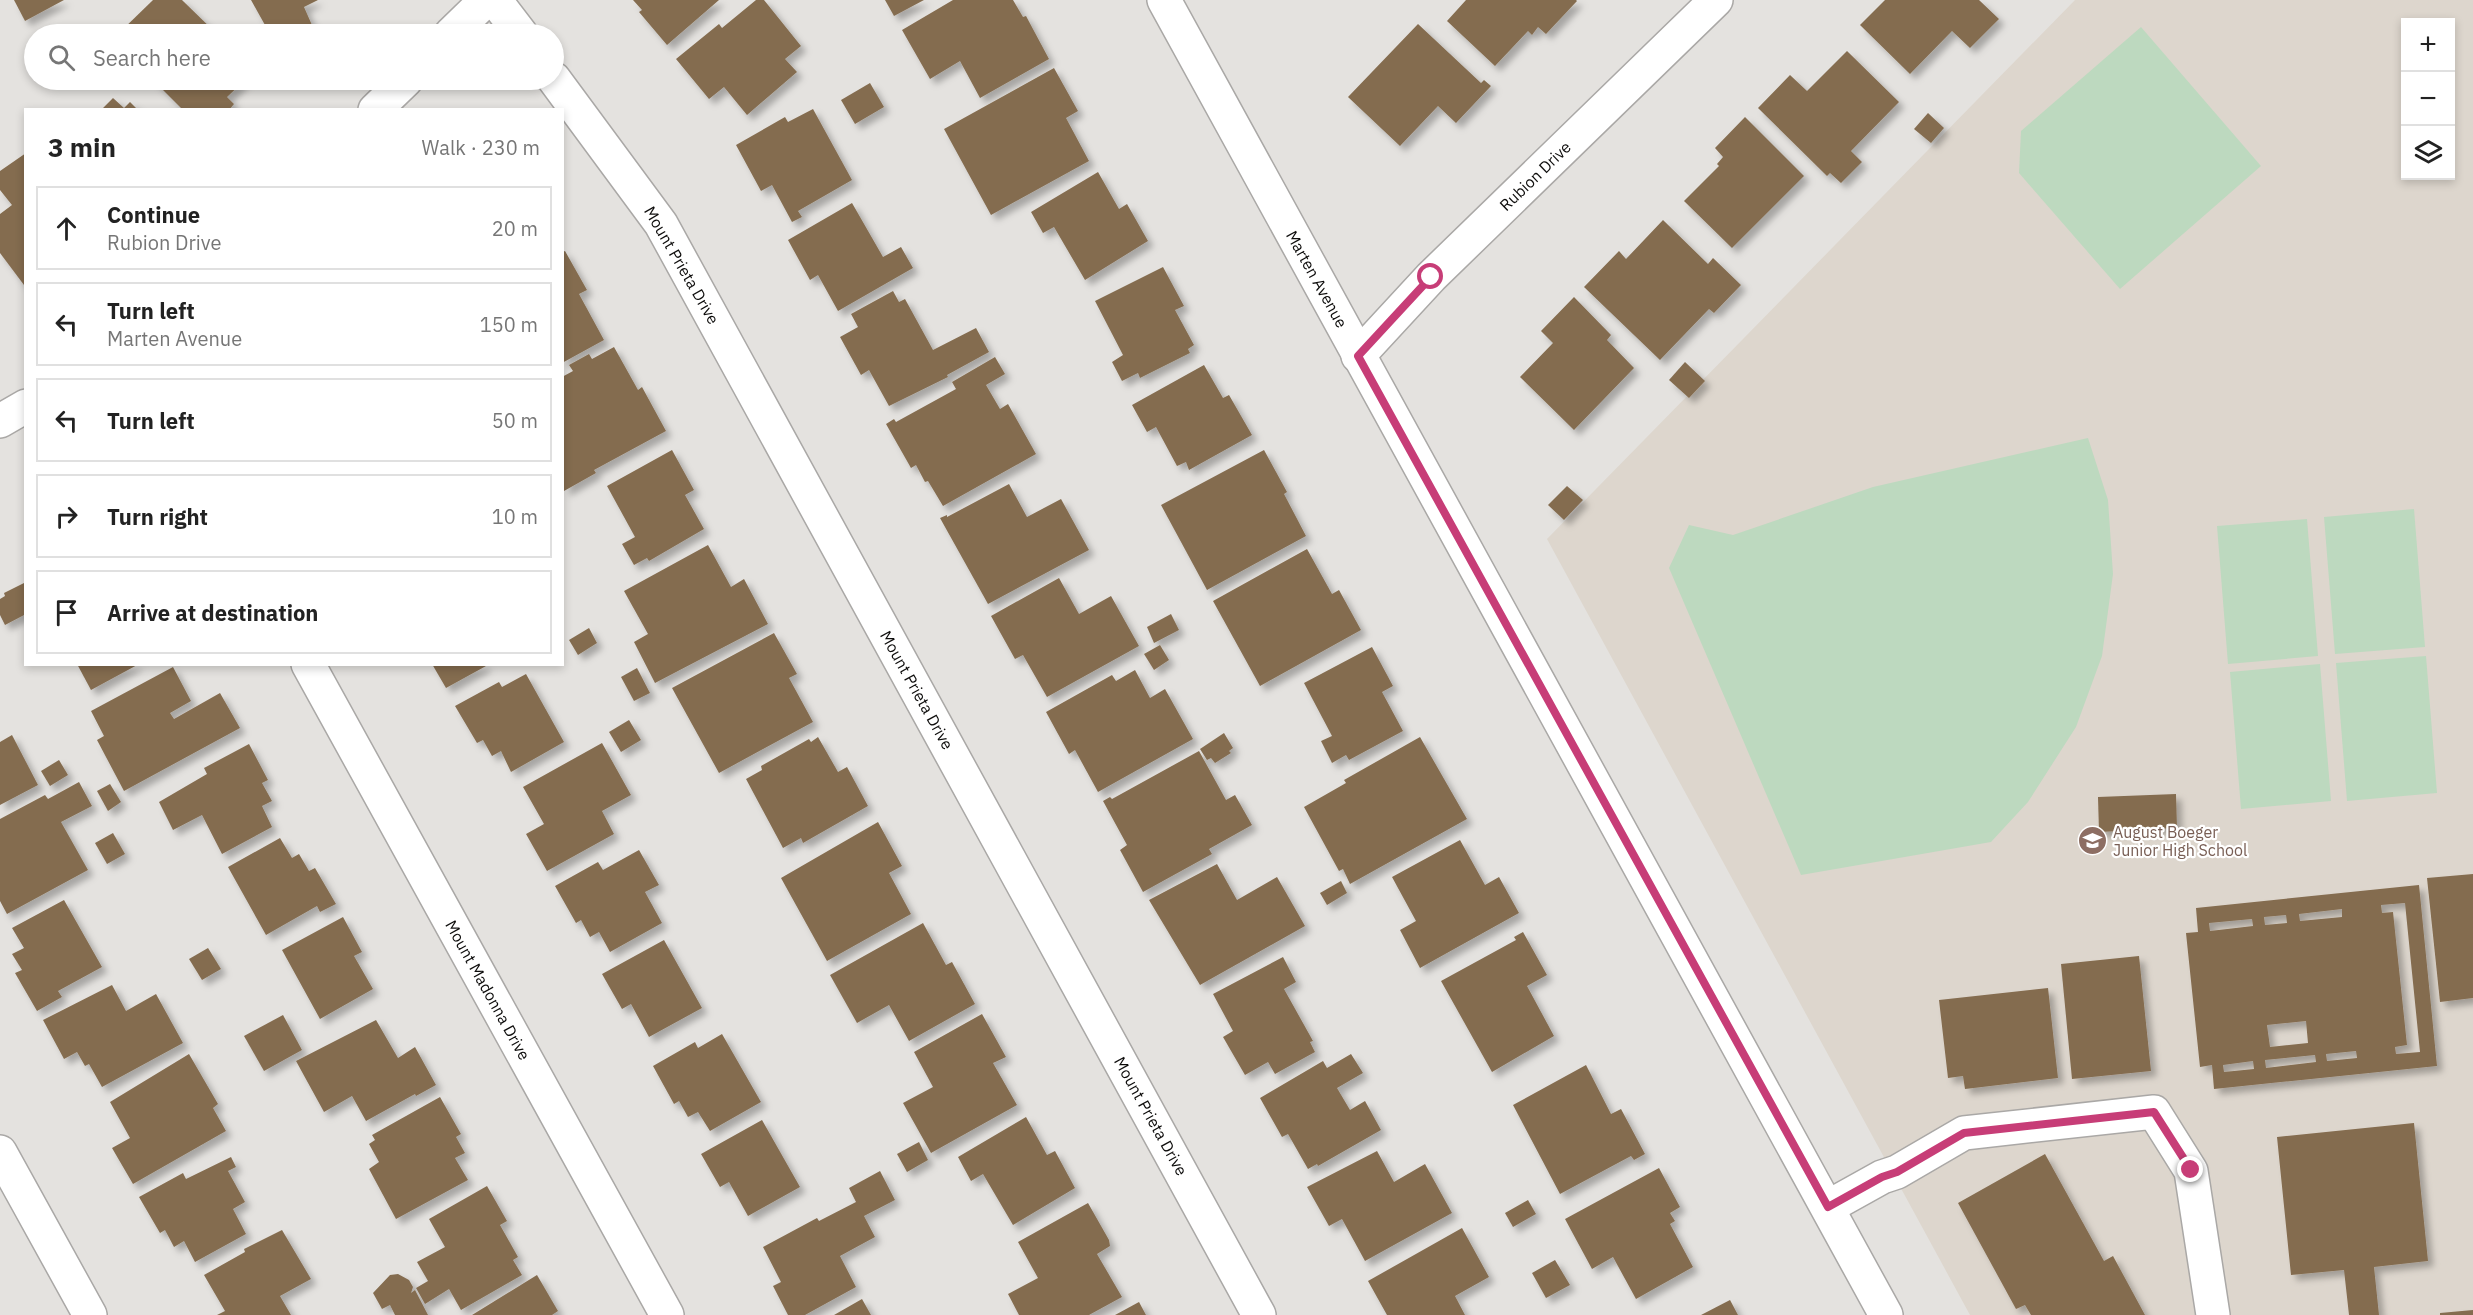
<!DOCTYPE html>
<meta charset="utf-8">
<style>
:root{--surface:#fff;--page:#f6f6f6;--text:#222;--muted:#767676;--line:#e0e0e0}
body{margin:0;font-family:"IBM Plex Sans",sans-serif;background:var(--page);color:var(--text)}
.controls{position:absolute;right:18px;top:18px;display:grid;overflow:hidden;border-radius:0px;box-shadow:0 3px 9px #0003}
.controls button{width:54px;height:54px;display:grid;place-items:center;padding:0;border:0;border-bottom:2px solid var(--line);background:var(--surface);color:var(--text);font:30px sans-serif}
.stop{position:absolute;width:18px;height:18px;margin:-14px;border:4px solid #c73d77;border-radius:50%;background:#fff}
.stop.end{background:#c73d77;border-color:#fff;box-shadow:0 2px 6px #0008}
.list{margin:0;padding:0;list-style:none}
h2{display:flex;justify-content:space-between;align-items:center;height:78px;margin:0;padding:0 24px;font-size:26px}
h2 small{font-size:20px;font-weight:400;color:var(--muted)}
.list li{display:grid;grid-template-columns:39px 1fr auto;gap:18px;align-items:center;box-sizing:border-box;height:84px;margin:0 12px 12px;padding:0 12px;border:2px solid var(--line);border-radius:0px}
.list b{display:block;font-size:22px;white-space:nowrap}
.list p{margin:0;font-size:20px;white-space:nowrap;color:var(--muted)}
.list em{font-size:20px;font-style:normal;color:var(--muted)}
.icon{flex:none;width:33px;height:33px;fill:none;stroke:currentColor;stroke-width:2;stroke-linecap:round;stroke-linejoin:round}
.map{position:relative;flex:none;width:2473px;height:1315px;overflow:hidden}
.search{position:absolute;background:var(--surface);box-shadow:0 3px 9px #0003;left:24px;top:24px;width:540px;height:66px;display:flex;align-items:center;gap:15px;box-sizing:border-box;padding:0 21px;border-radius:33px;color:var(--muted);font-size:22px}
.panel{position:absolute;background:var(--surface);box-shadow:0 3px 9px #0003;left:24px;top:108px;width:540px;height:558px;border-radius:0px}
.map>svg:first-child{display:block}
.built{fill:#ddd6cd;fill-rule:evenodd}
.green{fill:#bdd9bf}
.building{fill:#846c4f;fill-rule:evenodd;filter:url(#shadow)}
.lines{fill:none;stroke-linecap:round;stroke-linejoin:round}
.minor-casing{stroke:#aaa8a6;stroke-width:36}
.minor{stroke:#fff;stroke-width:33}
.route{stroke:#c73d77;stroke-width:8}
.labels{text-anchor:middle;stroke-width:4.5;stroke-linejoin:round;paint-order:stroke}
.street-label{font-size:16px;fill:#0d0c0b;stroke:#fff}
.education-label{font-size:16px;fill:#785e54;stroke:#fff;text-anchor:start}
</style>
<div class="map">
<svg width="2473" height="1315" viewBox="0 0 2473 1315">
<defs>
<filter id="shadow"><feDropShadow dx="5.5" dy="5.5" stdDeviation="3" flood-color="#0004"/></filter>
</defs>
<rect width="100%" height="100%" fill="#e4e2df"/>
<!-- built -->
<path class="built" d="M2075,0H2473V1315H1970L1547,539ZM2406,22H2450V176H2406Z"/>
<!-- green -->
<g class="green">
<polygon points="2141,27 2261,166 2120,289 2019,173 2021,131"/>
<polygon points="2088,438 2108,500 2113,574 2102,656 2076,727 2028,802 1991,842 1801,875 1669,568 1689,525 1733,535 1873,487"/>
<polygon points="2414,509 2425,647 2335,654 2324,517"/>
<polygon points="2307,519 2318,656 2228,664 2217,526"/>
<polygon points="2426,656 2437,793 2347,801 2336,663"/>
<polygon points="2320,664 2331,801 2241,809 2230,672"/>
</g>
<!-- building -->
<g class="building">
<polygon points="14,0 64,0 25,21"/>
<polygon points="153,0 182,0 217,34 118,34"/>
<polygon points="251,0 318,0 304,7 315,32 310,34 270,34"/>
<polygon points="633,0 719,0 667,45 639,12 642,10"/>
<polygon points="756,0 764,0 801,46 785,59 797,72 747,115 724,87 709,99 676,59 719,24 722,28"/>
<polygon points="885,0 924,0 894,16"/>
<polygon points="953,0 1013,0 1023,17 1026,16 1049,59 980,98 960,61 930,79 902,30"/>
<polygon points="1466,0 1576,0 1577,1 1546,34 1538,27 1532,35 1528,31 1495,66 1447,21"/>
<polygon points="1885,0 1979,0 1999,19 1970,48 1952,31 1910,74 1860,25"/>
<polygon points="1418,24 1481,83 1484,80 1491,86 1456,123 1438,106 1400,146 1348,97"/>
<polygon points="1847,51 1899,102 1851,151 1862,162 1841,183 1830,173 1827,176 1758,108 1790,75 1807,91"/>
<polygon points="1054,68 1078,111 1066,118 1089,161 991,215 944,129"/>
<polygon points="153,80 245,80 227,97 234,104 229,110 183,110"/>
<polygon points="870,83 884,107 855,124 841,100"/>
<polygon points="113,98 124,108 130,102 138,110 101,110"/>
<polygon points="813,109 852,180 798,211 802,217 792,222 772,185 761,191 736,145 785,117 788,122"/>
<polygon points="1928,113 1944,128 1931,143 1914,129"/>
<polygon points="1745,117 1804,176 1732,248 1684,201 1719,166 1717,164 1723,157 1715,148"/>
<polygon points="26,153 26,284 24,285 0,253 0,214 12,205 0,190 0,171"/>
<polygon points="1098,172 1119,209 1127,204 1148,241 1085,280 1054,227 1043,233 1031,212"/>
<polygon points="852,203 883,257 901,247 913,268 838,311 818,275 810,280 788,240"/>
<polygon points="1663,220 1708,264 1713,258 1741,285 1714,313 1709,309 1660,360 1584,287 1619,251 1626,259"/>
<polygon points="565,251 587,290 579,294 604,340 562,363 562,252"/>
<polygon points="1163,267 1184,306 1175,310 1194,345 1188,349 1190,353 1140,378 1138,373 1122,381 1112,362 1123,355 1095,301"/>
<polygon points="893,291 899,302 905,299 933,350 976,328 989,352 947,375 948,377 889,406 869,370 861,375 840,337 858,327 851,314"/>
<polygon points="1574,297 1611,335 1607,340 1634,368 1574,430 1520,377 1553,343 1541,331"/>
<polygon points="614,347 638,390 642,387 666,431 594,470 596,473 564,491 562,377 573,371 569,365 589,354 592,359"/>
<polygon points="995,357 1005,374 986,385 1000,409 1008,404 1036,454 943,506 928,481 925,482 916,465 911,468 886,424 894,419 896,422 956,389 952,382"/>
<polygon points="1685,362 1705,381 1689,398 1669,380"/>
<polygon points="1204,365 1223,398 1229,395 1252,435 1189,470 1186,462 1177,466 1156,427 1147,432 1132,405"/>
<polygon points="672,450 694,490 685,495 704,529 649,561 647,558 634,565 622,544 635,537 607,486"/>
<polygon points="1264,450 1287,492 1284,494 1306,536 1207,590 1161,505"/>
<polygon points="1009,484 1027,517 1061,499 1089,550 988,604 940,518 947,515 947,517"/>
<polygon points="1567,486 1583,500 1564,520 1548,505"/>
<polygon points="708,545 731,587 744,579 768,624 655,683 634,642 648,634 624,591"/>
<polygon points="1307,549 1332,594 1339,590 1361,630 1260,686 1213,601"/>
<polygon points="1059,578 1079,614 1111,596 1139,646 1047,697 1023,655 1015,659 991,616"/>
<polygon points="26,582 26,614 5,625 0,615 0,599 5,596 4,593"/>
<polygon points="1171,614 1179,630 1154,643 1147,627"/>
<polygon points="589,628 597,643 578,655 569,640"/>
<polygon points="774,633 797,674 789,678 813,722 719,773 672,688"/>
<polygon points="1160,645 1169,660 1154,670 1144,654"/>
<polygon points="1372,647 1393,686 1382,692 1403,731 1349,760 1346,755 1332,763 1321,741 1332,736 1304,683"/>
<polygon points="77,664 139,664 91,690"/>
<polygon points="432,664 485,664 486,666 446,688"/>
<polygon points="173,667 191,701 170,713 174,719 220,693 240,728 124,791 97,740 104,736 91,711"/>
<polygon points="637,668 650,693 634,701 621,677"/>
<polygon points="1135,670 1150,698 1165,689 1193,739 1098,792 1075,750 1069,754 1046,712 1112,675 1116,681"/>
<polygon points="526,674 564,742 511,772 501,751 492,756 483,740 477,743 455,706 499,682 502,687"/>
<polygon points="629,720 641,740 621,752 609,732"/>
<polygon points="1224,733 1233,748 1229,751 1231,753 1215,763 1211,758 1207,760 1200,749"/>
<polygon points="12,735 38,785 0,805 0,742"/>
<polygon points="818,737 838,772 847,767 868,806 803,843 801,838 783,848 746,779 762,770 761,766 809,739 811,742"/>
<polygon points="1420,737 1467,819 1350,884 1343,869 1339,871 1304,807 1346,783 1344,780"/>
<polygon points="602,743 631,795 602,811 614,834 547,871 526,834 544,824 523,787"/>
<polygon points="249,744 268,780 262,783 272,801 262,806 272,827 222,854 202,815 173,830 159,802 207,774 204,768"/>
<polygon points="1199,751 1226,800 1235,795 1252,825 1209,849 1212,854 1143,892 1120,850 1127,845 1103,801 1110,797 1112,799"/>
<polygon points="59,760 68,775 50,786 41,771"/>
<polygon points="79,782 92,806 61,822 88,870 7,914 0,901 0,819 45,795 48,799"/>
<polygon points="110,784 121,802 108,811 97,791"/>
<polygon points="2176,794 2177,828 2099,832 2098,797"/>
<polygon points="878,822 902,866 889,873 911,914 827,961 781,878"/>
<polygon points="113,833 125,854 107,864 95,843"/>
<polygon points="280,838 292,858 299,854 309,871 315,868 336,904 320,912 317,906 266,935 228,867"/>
<polygon points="1460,840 1485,885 1499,877 1519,913 1420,968 1400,930 1416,921 1392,877"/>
<polygon points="639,850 659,885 645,892 662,923 610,952 599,932 590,937 581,920 576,923 555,886 598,862 603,870"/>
<polygon points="1217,864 1237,900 1277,877 1305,926 1200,985 1149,900"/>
<polygon points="2473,874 2473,998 2440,1002 2427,878"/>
<polygon points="1341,881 1347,893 1327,905 1320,893"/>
<path d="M2419,885L2437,1066L2214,1089L2212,1065L2200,1067L2186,933L2198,932L2196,908ZM2405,903L2420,1052L2396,1054L2395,1047L2407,1045L2393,912L2382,913L2381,905ZM2342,909V917L2300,921L2299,914ZM2286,915L2287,923L2265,925L2264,917ZM2252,919L2253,926L2210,931L2209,923ZM2306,1021L2308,1043L2270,1047L2267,1025ZM2356,1051L2357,1058L2327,1061L2326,1054ZM2315,1055L2316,1062L2266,1068L2265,1060ZM2253,1061L2254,1069L2224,1072L2223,1065Z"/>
<polygon points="64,900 102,967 58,991 62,997 37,1011 15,973 22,970 12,954 24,948 12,928"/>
<polygon points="343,917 362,952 354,956 373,989 320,1019 282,950"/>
<polygon points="923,923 946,965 952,962 975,1004 909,1041 889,1005 857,1023 830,975"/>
<polygon points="1523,932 1547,975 1527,986 1554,1036 1492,1072 1441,981 1516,940 1514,937"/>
<polygon points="664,940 702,1008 649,1037 631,1004 622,1009 602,974"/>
<polygon points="208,948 221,969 202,980 189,959"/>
<polygon points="2139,956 2151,1071 2072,1079 2061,964"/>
<polygon points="1283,957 1296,982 1284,989 1313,1041 1310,1042 1315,1052 1275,1074 1268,1062 1245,1075 1223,1037 1233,1031 1213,994"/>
<polygon points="112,985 126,1011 156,994 183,1043 102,1087 89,1064 85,1066 77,1052 64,1059 43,1020"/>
<polygon points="2048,988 2058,1078 1965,1089 1963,1076 1948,1078 1939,1000"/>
<polygon points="982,1014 1006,1057 993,1063 1017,1105 931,1153 903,1103 933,1087 914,1052"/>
<polygon points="283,1015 302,1050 264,1071 244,1036"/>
<polygon points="376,1020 398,1058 415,1047 436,1085 416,1096 415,1094 366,1121 352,1096 324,1112 296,1061"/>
<polygon points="722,1034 761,1102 710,1131 698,1112 688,1117 679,1101 674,1104 653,1066 695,1042 698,1048"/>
<polygon points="189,1054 218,1104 213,1108 226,1131 133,1184 112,1148 130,1138 110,1102"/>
<polygon points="1351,1054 1363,1073 1337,1088 1350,1110 1365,1101 1381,1130 1318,1166 1317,1164 1308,1169 1288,1134 1282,1137 1260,1098 1323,1061 1327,1068"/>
<polygon points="1586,1065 1611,1114 1621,1109 1645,1154 1634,1160 1631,1156 1560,1194 1513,1105"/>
<polygon points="440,1097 461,1134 456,1137 465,1153 455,1158 468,1180 396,1219 369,1169 379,1162 369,1144 375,1140 372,1135"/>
<polygon points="1026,1117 1047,1155 1055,1151 1075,1188 1013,1225 983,1174 971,1181 958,1157"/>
<polygon points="762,1120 800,1187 748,1216 729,1182 720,1187 701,1154"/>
<polygon points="2414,1123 2428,1261 2374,1267 2379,1315 2349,1315 2344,1270 2291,1275 2277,1137"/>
<polygon points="919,1142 928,1160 907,1172 897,1154"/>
<polygon points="1377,1151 1394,1182 1425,1164 1452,1213 1365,1261 1342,1219 1329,1226 1307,1187"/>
<polygon points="2045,1154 2104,1261 2113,1256 2145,1315 2031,1315 2025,1305 2016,1309 1958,1203"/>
<polygon points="231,1157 236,1167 228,1171 245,1202 233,1209 246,1234 195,1262 184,1241 174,1247 165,1230 160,1233 139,1197 183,1173 186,1179"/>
<polygon points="1659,1168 1680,1207 1670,1213 1675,1221 1670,1224 1693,1267 1636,1299 1613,1257 1592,1269 1565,1219"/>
<polygon points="880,1171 895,1200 864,1216 875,1237 840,1256 856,1287 805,1315 788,1315 773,1286 781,1282 763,1247 817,1218 819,1221 856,1202 849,1188"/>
<polygon points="487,1186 507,1221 500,1225 518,1257 513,1260 522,1275 461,1310 449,1289 425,1304 416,1288 428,1281 417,1262 445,1247 429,1219"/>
<polygon points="1528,1200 1536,1214 1513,1227 1505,1213"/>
<polygon points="1088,1203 1109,1240 1110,1246 1097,1254 1122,1297 1089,1315 1019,1315 1008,1294 1038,1278 1018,1242"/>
<polygon points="1462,1228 1489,1277 1455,1296 1465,1315 1387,1315 1368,1281"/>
<polygon points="282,1230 311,1279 280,1296 291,1315 217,1315 225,1311 204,1275 245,1252 244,1249"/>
<polygon points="1555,1260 1570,1285 1546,1298 1532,1273"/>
<polygon points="398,1274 409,1280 413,1287 411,1293 415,1290 428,1315 395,1315 390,1305 382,1309 373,1293 390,1275"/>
<polygon points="537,1275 558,1311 552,1315 472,1315"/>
<polygon points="862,1299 871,1315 834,1315"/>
<polygon points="1730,1300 1738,1315 1701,1315"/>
<polygon points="1139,1302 1146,1315 1115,1315"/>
<polygon points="2473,1310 2473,1315 2440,1315 2440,1313"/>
</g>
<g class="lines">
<defs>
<g id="minor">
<polyline points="495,0 521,34"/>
<polyline points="1164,0 1886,1315"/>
<polyline points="451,34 486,0"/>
<polyline points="554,79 661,224 1259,1315"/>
<polyline points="375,110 406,80"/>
<polyline points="1358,356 1431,277 1716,0"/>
<polyline points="0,421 26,406"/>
<polyline points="308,664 667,1315"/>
<polyline points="0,1152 90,1315"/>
<polyline points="1828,1207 1882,1177 1897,1172 1964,1133 2154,1112 2191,1171 2213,1315"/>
</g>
</defs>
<!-- minor casing -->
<use href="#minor" class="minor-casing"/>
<!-- minor -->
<use href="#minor" class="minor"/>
</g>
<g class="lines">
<!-- route -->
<polyline class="route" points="1431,277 1358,356 1828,1207 1882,1177 1897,1172 1964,1133 2154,1112 2191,1170"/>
</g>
<!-- icons -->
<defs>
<symbol id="school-disc" viewBox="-11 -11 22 22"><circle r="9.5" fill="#8d6e63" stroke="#fff"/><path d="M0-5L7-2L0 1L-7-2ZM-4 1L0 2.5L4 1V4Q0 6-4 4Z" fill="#fff"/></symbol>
</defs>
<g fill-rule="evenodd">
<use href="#school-disc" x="2076" y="824" width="33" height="33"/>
</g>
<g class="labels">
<!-- street labels -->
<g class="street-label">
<text transform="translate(1535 176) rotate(-44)" y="6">Rubion Drive</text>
<text transform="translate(682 265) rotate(60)" y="6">Mount Prieta Drive</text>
<text transform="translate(1317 279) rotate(61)" y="6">Marten Avenue</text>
<text transform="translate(917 690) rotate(61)" y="6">Mount Prieta Drive</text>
<text transform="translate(488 990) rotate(61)" y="6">Mount Madonna Drive</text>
<text transform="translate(1151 1116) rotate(61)" y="6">Mount Prieta Drive</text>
</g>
<!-- education labels -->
<g class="education-label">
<text x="2113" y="838">August Boeger<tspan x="2113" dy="18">Junior High School</tspan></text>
</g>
</g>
</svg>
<div class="controls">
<button>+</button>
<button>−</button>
<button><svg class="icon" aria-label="layers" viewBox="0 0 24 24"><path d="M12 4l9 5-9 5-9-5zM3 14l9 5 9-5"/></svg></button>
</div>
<div class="stop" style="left:1431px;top:277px"></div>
<div class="stop end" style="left:2191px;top:1170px"></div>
<div class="search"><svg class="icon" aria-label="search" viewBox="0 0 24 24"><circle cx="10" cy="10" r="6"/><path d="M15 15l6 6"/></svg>Search here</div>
<section class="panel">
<h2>3 min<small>Walk · 230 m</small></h2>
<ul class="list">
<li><svg class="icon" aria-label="ahead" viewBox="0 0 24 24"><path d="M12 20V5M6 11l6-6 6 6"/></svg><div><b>Continue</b><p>Rubion Drive</p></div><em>20 m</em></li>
<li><svg class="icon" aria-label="left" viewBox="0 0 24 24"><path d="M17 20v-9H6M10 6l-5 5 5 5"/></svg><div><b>Turn left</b><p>Marten Avenue</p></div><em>150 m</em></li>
<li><svg class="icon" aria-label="left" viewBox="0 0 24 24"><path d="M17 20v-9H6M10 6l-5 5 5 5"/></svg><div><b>Turn left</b></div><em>50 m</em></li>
<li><svg class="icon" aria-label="right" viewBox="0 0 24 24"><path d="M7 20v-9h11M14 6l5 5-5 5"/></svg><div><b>Turn right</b></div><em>10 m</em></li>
<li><svg class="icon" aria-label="arrive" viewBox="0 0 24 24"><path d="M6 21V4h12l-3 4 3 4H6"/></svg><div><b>Arrive at destination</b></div></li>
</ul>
</section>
</div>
